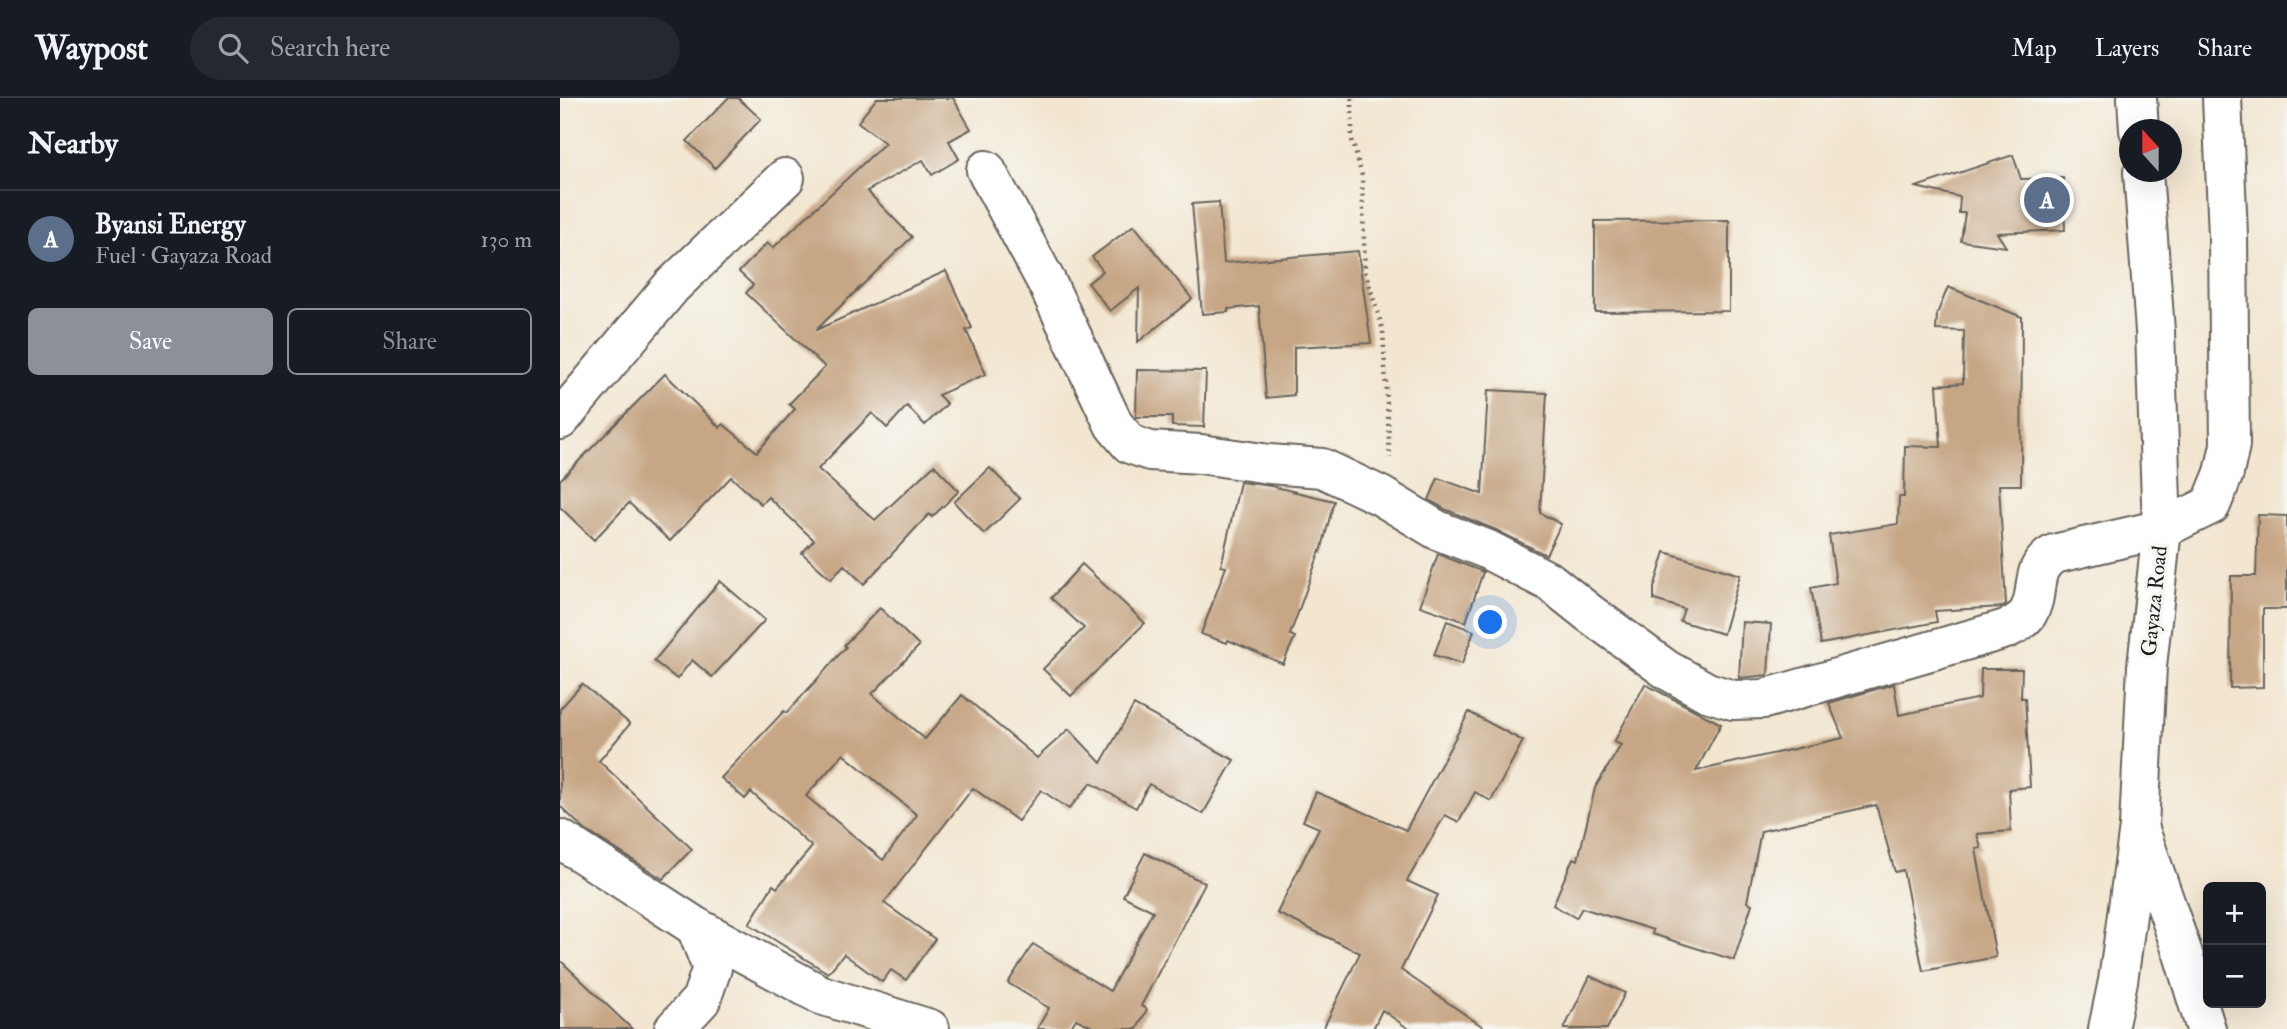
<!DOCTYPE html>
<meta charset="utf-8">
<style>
:root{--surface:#171b24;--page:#242831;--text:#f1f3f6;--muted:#9ea1a6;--line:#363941;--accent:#8c9099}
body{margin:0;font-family:"IM FELL Double Pica",serif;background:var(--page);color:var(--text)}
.controls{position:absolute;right:21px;bottom:21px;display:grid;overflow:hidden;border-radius:10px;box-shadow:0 7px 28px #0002}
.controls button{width:63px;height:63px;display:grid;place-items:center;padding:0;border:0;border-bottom:2px solid var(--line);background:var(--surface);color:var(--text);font:35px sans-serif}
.compass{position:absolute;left:1559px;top:21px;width:63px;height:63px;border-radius:50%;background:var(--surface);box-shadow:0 7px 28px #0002;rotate:339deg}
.you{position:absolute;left:931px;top:525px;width:24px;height:24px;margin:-18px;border:5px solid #fff;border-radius:50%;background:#1a73e8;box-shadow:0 0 0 10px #1a73e833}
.badge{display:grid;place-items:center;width:46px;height:46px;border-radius:50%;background:var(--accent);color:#fff;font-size:23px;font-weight:700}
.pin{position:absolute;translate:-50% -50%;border:4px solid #fff;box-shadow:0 2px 7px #0006}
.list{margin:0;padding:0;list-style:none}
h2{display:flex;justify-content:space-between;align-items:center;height:91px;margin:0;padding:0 28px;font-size:30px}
h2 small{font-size:23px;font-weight:400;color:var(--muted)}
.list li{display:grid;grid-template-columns:46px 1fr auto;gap:21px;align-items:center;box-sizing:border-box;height:98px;padding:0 28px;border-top:2px solid var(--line)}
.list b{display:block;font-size:26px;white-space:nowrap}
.list p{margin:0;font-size:23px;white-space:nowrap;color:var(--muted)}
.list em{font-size:23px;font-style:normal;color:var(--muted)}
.actions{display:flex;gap:14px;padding:21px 28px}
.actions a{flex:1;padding:16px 0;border:2px solid var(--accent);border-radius:10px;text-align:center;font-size:24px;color:var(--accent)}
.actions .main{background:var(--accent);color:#fff}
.icon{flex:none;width:38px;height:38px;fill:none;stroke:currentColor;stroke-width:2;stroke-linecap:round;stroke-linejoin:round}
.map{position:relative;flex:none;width:1727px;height:931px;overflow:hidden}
header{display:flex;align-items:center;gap:42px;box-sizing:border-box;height:98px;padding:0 35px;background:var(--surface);border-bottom:2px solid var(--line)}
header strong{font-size:33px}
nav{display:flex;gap:38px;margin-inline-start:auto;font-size:24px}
.search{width:490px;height:63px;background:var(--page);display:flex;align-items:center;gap:18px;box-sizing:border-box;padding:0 24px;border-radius:38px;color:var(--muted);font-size:26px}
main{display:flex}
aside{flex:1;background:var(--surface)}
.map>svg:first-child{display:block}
.building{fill:#c6a684;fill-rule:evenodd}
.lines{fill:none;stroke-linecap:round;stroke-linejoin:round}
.minor-casing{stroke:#67635b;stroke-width:42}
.major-casing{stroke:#67635b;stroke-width:42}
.path{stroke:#67635b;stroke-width:4.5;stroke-dasharray:2 5;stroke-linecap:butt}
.minor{stroke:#fff;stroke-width:38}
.major{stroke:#fff;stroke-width:38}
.labels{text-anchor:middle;stroke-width:7;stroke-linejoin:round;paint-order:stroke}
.street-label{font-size:21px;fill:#1c1c1c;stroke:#f6f6f2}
</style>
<header>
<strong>Waypost</strong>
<div class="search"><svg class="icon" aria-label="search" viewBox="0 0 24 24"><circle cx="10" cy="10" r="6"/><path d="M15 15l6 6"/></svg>Search here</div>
<nav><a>Map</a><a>Layers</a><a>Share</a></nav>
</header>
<main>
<aside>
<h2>Nearby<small></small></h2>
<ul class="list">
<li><span class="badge" style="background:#5c6f8a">A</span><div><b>Byansi Energy</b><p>Fuel · Gayaza Road</p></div><em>130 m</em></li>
</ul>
<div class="actions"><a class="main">Save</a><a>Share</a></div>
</aside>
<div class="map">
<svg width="1727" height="931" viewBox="0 0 1727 931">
<rect width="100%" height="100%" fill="#f6f6f2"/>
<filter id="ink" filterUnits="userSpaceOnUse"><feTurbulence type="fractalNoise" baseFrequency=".0143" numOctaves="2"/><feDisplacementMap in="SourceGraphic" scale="14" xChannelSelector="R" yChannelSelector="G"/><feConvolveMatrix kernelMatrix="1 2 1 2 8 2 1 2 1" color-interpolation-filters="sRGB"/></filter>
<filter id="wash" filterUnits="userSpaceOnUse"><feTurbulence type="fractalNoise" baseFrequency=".00686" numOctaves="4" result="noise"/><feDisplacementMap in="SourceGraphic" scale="28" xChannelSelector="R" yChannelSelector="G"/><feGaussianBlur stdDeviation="1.57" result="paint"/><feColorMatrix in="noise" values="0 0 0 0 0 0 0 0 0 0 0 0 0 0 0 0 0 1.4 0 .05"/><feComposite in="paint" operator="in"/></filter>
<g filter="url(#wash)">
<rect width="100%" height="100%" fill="#f2e6d0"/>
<g id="blocks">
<!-- building -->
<g class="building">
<polygon points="168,0 178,0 201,21 155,70 127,43"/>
<polygon points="317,0 393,0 411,31 389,43 399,61 372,77 363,62 307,93 352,139 256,232 386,173 412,230 406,232 426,276 378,297 387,306 365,327 347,308 327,330 312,315 258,371 315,422 374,367 399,393 372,419 369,416 304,486 284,467 271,481 242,455 254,442 208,399 201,406 171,379 110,443 69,405 34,442 0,409 0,382 105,276 160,330 163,326 197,354 235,311 229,306 265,269 186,195 193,187 179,174 207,145 213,150 325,45 298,24"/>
<polygon points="1453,57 1461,81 1503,80 1505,132 1437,135 1446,149 1401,143 1405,115 1399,115 1400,99 1356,89"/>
<polygon points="659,104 664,165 798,153 811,245 734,249 734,297 706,300 699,208 668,211 668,214 642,216 632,106"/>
<polygon points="1169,122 1169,213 1035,214 1035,123"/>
<polygon points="574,127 632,201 578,244 579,190 550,213 528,185 543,173 532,159"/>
<polygon points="1388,189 1462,219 1461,387 1439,387 1446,506 1441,509 1375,513 1377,524 1261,546 1251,490 1276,485 1269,437 1338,426 1339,399 1344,399 1345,348 1381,349 1377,287 1403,285 1404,233 1376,232 1377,216"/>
<polygon points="577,272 646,273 644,329 612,328 612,319 576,319"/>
<polygon points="928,292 987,295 980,415 1001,426 986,457 936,432 887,412 869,402 878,380 922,396"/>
<polygon points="430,370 460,401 424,436 394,404"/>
<polygon points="680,384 711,388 774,403 761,454 760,453 730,537 735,539 723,566 668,542 667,545 641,536 666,469 661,468"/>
<polygon points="1698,417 1727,418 1727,511 1703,511 1703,589 1670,590 1671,478 1696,478"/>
<polygon points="1105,454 1180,477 1163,536 1120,523 1124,511 1094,502 1094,490"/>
<polygon points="878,456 923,474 906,524 860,508"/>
<polygon points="522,466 585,525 511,598 483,571 524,530 491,500"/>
<polygon points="160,483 205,522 152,579 132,562 117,581 94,563"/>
<path d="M320,510L359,548L312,596L365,641L402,597L477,660L509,631L541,665L574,607L674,662L643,716L589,686L576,710L531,685L509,711L481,692L458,723L413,690L324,805L375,841L346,882L331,872L322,884L284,856L268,875L189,826L213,787L217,790L252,749L191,694L185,701L161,680L224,613L227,615L286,549L284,547ZM283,656L357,717L323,762L246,698Z"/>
<polygon points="887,523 914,533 902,566 874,557"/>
<polygon points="1182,524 1211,526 1208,577 1179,580"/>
<polygon points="1421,571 1462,571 1461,600 1465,600 1470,689 1449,691 1451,733 1417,736 1421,750 1416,751 1436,859 1363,873 1343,772 1335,774 1316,707 1201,733 1187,804 1192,806 1174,862 1092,836 1093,832 1022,810 1016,820 993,807 1013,760 1018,762 1035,690 1061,647 1054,644 1085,586 1161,626 1136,673 1283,640 1269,605 1334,586 1339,617 1420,600"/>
<polygon points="22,586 70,626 39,663 132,751 103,781 24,731 0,708 0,611"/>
<polygon points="909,614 963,643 931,703 915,694 899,724 885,717 847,783 878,797 841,872 926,931 849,931 822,912 813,931 763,931 800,855 717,815 759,730 743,723 756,694 846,732"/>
<polygon points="585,755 645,785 581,908 587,911 577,931 537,931 516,921 510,931 477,931 489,910 448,885 473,846 550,893 593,813 563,798"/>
<polygon points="0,862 72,931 0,931"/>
<polygon points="1030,878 1065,895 1047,931 1004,931"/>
</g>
</g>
</g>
<g filter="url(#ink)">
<use href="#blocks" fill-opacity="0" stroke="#67635b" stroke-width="2"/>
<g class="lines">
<defs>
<g id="minor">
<path d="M426,72L487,185L554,327L570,346L590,353L641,356L709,366L762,370L821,398L877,432L926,451L990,484L1029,515L1107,572L1147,594L1173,602L1204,601L1446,531C1454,527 1463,523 1468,515C1481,494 1468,471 1494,456L1602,431L1651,407L1664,375L1670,347L1668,137L1662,0"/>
<polyline points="0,322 112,188 225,80"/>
<polyline points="1579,729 1623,856 1646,931"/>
<polyline points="0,741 136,829 261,897 370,931"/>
<polyline points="114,931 141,902 152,870 136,829"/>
</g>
<g id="major">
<polyline points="1577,0 1579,32"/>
<polyline points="1548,931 1558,883 1579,729 1587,568 1602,431 1595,233 1583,74"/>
</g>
</defs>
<!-- minor casing -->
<use href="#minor" class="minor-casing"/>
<!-- major casing -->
<use href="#major" class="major-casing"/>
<!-- path -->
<polyline class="path" points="792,0 792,42 802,78 805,173 823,232 830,360"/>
<!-- minor -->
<use href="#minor" class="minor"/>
<!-- major -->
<use href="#major" class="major"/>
</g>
</g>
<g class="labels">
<!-- street labels -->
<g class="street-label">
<text transform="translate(1594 503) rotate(-84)" y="7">Gayaza Road</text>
</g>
</g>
</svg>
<div class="controls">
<button>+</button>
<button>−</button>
</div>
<svg class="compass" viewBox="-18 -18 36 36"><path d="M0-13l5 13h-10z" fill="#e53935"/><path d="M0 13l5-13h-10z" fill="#9ea1a6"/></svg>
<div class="you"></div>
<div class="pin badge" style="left:1487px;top:102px;background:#5c6f8a">A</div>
</div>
</main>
